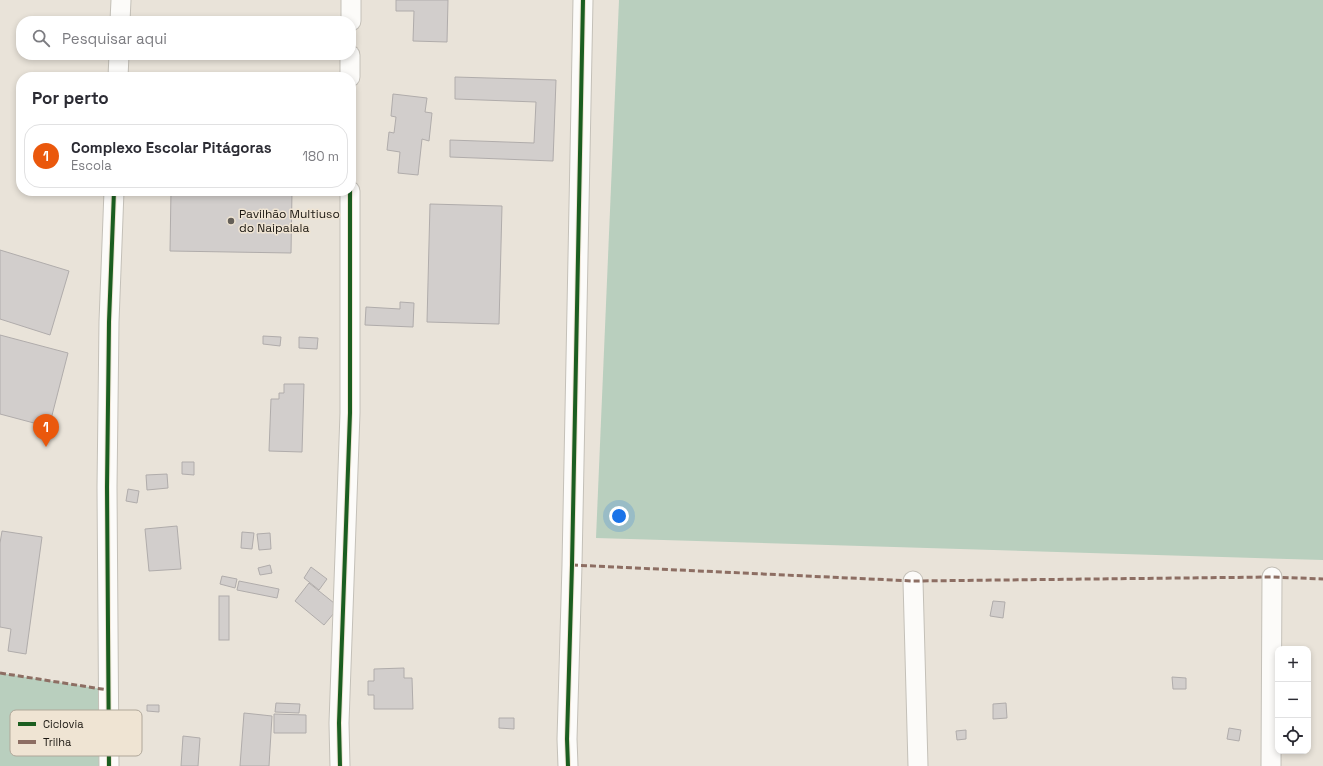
<!DOCTYPE html>
<html lang="pt">
<meta charset="utf-8">
<style>
:root{--surface:#fff;--page:#f7f7f7;--text:#2b2b33;--muted:#7c7c81;--line:#e1e1e2;--accent:#ea580c}
body{margin:0;font-family:"Space Grotesk",sans-serif;background:var(--page);color:var(--text)}
.controls{position:absolute;right:12px;bottom:12px;display:grid;overflow:hidden;border-radius:8px;box-shadow:0 2px 6px #0003}
.controls button{width:36px;height:36px;display:grid;place-items:center;padding:0;border:0;border-bottom:1px solid var(--line);background:var(--surface);color:var(--text);font:20px sans-serif}
.you{position:absolute;left:619px;top:516px;width:14px;height:14px;margin:-10px;border:3px solid #fff;border-radius:50%;background:#1a73e8;box-shadow:0 0 0 6px #1a73e833}
.badge{display:grid;place-items:center;width:26px;height:26px;border-radius:50%;background:var(--accent);color:#fff;font-size:13px;font-weight:700}
.pin{position:absolute;translate:-50% -33px;filter:drop-shadow(0 1px 2px #0008)}
.pin::after{content:'';position:absolute;top:21px;width:14px;height:12px;background:inherit;clip-path:polygon(0 0,100% 0,50% 100%)}
.list{margin:0;padding:0;list-style:none}
h2{display:flex;justify-content:space-between;align-items:center;height:52px;margin:0;padding:0 16px;font-size:17px}
h2 small{font-size:13px;font-weight:400;color:var(--muted)}
.list li{display:grid;grid-template-columns:26px 1fr auto;gap:12px;align-items:center;box-sizing:border-box;height:64px;margin:0 8px 8px;padding:0 8px;border:1px solid var(--line);border-radius:16px}
.list b{display:block;font-size:15px;white-space:nowrap}
.list p{margin:0;font-size:13px;white-space:nowrap;color:var(--muted)}
.list em{font-size:13px;font-style:normal;color:var(--muted)}
.icon{flex:none;width:22px;height:22px;fill:none;stroke:currentColor;stroke-width:2;stroke-linecap:round;stroke-linejoin:round}
.map{position:relative;flex:none;width:1323px;height:766px;overflow:hidden}
.search{position:absolute;background:var(--surface);box-shadow:0 2px 6px #0003;left:16px;top:16px;width:340px;height:44px;display:flex;align-items:center;gap:10px;box-sizing:border-box;padding:0 14px;border-radius:16px;color:var(--muted);font-size:15px}
.panel{position:absolute;background:var(--surface);box-shadow:0 2px 6px #0003;left:16px;top:72px;width:340px;height:124px;border-radius:16px}
.map>svg:first-child{display:block}
.green{fill:#b9cfbe}
.building{fill:#d2cecc;stroke:#b0acab}
.lines{fill:none;stroke-linecap:round;stroke-linejoin:round}
.minor-casing{stroke:#c4c0b8;stroke-width:21}
.minor{stroke:#fcfbf9;stroke-width:19}
.quiet{stroke:#8d6e63;stroke-width:3;stroke-dasharray:6 3;stroke-linecap:butt}
.cycleway-casing{stroke:#efe4d3;stroke-width:6}
.cycleway{stroke:#1b5e20;stroke-width:4}
.poi-dot{fill:#645f58;stroke:#efe4d3;stroke-width:1.5}
.labels{text-anchor:middle;stroke-width:3;stroke-linejoin:round;paint-order:stroke}
.poi-label{font-size:12px;fill:#1c1812;stroke:#efe4d3;text-anchor:start}
.key{fill:#efe4d3;stroke:#b0a799;stroke-width:1}
.key-label{font-size:11px;fill:#1c1812}
</style>
<div class="map">
<svg width="1323" height="766" viewBox="0 0 1323 766">
<rect width="100%" height="100%" fill="#e9e3d9"/>
<!-- green -->
<g class="green">
<polygon points="619,0 1323,0 1323,560 596,538"/>
<polygon points="0,673 108,690 109,766 0,766"/>
</g>
<!-- building -->
<g class="building">
<polygon points="396,0 448,0 447,42 413,41 414,11 396,11"/>
<polygon points="455,77 556,80 553,161 450,157 450,140 534,143 536,102 455,99"/>
<polygon points="393,94 427,98 425,112 432,113 429,141 422,139 418,175 398,173 400,152 387,150 389,132 394,133 396,117 391,116"/>
<polygon points="171,191 292,191 291,253 170,251"/>
<polygon points="430,204 502,206 499,324 427,322"/>
<polygon points="0,250 69,271 50,335 0,319"/>
<polygon points="400,302 414,303 413,327 365,325 366,307 400,309"/>
<polygon points="0,335 68,353 49,427 0,414"/>
<polygon points="263,336 281,337 280,346 263,344"/>
<polygon points="299,337 318,338 317,349 299,348"/>
<polygon points="284,384 304,384 302,452 269,451 271,399 279,399 279,393 284,393"/>
<polygon points="182,462 194,462 194,475 182,474"/>
<polygon points="167,474 168,488 147,490 146,475"/>
<polygon points="128,489 139,491 137,503 126,501"/>
<polygon points="177,526 181,569 149,571 145,529"/>
<polygon points="2,531 42,537 26,654 8,651 11,629 0,627 0,543"/>
<polygon points="242,532 254,533 252,549 241,548"/>
<polygon points="270,533 271,549 259,550 257,534"/>
<polygon points="270,565 272,573 260,575 258,568"/>
<polygon points="311,567 327,579 319,590 304,578"/>
<polygon points="222,576 237,579 235,588 220,584"/>
<polygon points="239,581 279,589 277,598 237,590"/>
<polygon points="309,583 339,607 324,625 295,601"/>
<rect x="219" y="596" width="10" height="44"/>
<polygon points="993,601 1005,602 1003,618 990,616"/>
<polygon points="404,668 404,678 412,678 413,709 374,709 374,695 368,695 368,681 374,681 374,669"/>
<polygon points="1172,677 1186,678 1186,689 1173,689"/>
<polygon points="276,703 300,704 299,713 275,712"/>
<polygon points="1006,703 1007,718 993,719 993,704"/>
<polygon points="147,705 159,705 159,712 147,711"/>
<polygon points="244,713 272,716 269,766 240,766"/>
<polygon points="274,714 306,715 306,733 274,733"/>
<polygon points="499,718 514,718 514,729 499,728"/>
<polygon points="1229,728 1241,730 1239,741 1227,739"/>
<polygon points="966,730 966,739 957,740 956,731"/>
<polygon points="183,736 200,738 198,766 181,766"/>
</g>
<g class="lines">
<defs>
<g id="minor">
<polyline points="120,21 121,0"/>
<polyline points="351,21 351,0"/>
<polyline points="118,77 119,55"/>
<polyline points="350,77 350,55"/>
<polyline points="913,581 918,766"/>
<polyline points="109,766 107,487 109,322 114,191"/>
<polyline points="340,766 339,723 350,413 350,191"/>
<polyline points="568,766 567,739 572,565 583,0"/>
<polyline points="1271,766 1272,577"/>
</g>
</defs>
<!-- minor casing -->
<use href="#minor" class="minor-casing"/>
<!-- minor -->
<use href="#minor" class="minor"/>
<!-- quiet -->
<g class="quiet">
<polyline points="572,565 913,581 1272,577 1323,579"/>
<polyline points="0,673 108,690"/>
</g>
<defs>
<g id="cycleway">
<polyline points="109,766 107,487 109,322 114,191"/>
<polyline points="340,766 339,723 350,413 350,191"/>
<polyline points="568,766 567,739 572,565 583,0"/>
</g>
</defs>
<!-- cycleway casing -->
<use href="#cycleway" class="cycleway-casing"/>
<!-- cycleway -->
<use href="#cycleway" class="cycleway"/>
</g>
<!-- markers -->
<circle class="poi-dot" cx="231" cy="221" r="4"/>
<g class="labels">
<!-- poi labels -->
<g class="poi-label">
<text x="239" y="218">Pavilhão Multiuso<tspan x="239" dy="14">do Naipalala</tspan></text>
</g>
</g>
<!-- legend -->
<rect x="10" y="710" width="132" height="46" rx="6" class="key"/>
<rect x="18" y="722" width="18" height="4" fill="#1b5e20"/>
<rect x="18" y="740" width="18" height="4" fill="#8d6e63"/>
<g class="key-label">
<text x="43" y="728">Ciclovia</text>
<text x="43" y="746">Trilha</text>
</g>
</svg>
<div class="controls">
<button>+</button>
<button>−</button>
<button><svg class="icon" aria-label="locate" viewBox="0 0 24 24"><circle cx="12" cy="12" r="6"/><path d="M12 2v4M12 18v4M2 12h4M18 12h4"/></svg></button>
</div>
<div class="you"></div>
<div class="pin badge" style="left:46px;top:447px">1</div>
<div class="search"><svg class="icon" aria-label="search" viewBox="0 0 24 24"><circle cx="10" cy="10" r="6"/><path d="M15 15l6 6"/></svg>Pesquisar aqui</div>
<section class="panel">
<h2>Por perto<small></small></h2>
<ul class="list">
<li><span class="badge">1</span><div><b>Complexo Escolar Pitágoras</b><p>Escola</p></div><em>180 m</em></li>
</ul>
</section>
</div>
